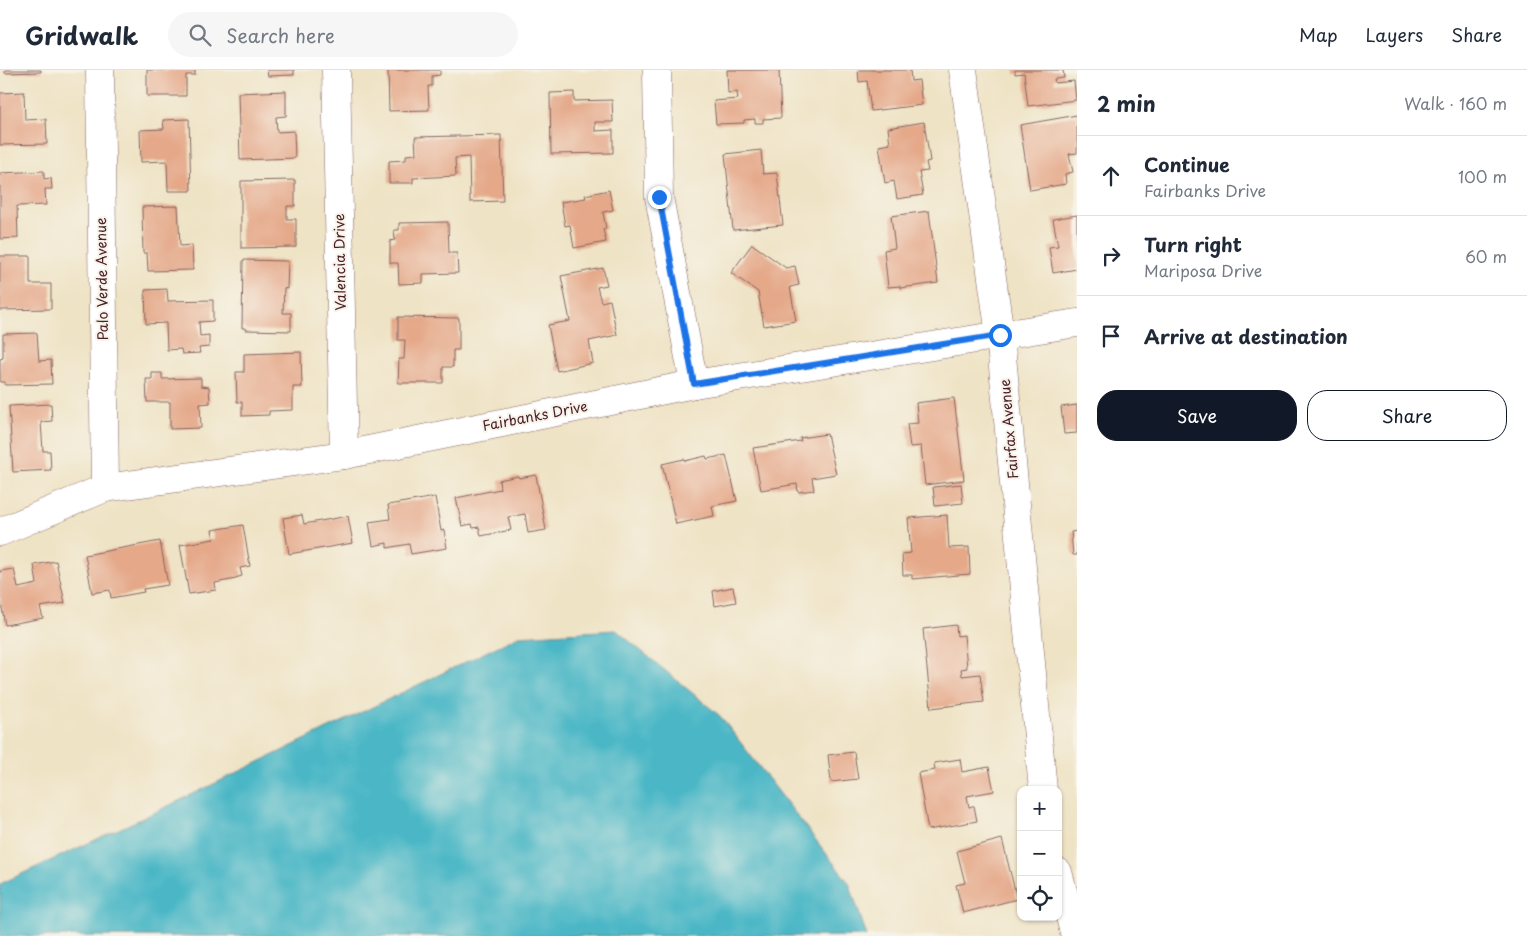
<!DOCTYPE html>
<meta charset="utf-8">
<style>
:root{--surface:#fff;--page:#f6f6f7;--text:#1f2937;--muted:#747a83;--line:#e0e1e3;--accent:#111827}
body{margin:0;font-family:"Playpen Sans",sans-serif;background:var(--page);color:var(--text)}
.controls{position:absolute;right:15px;bottom:15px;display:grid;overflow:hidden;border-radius:10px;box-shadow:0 1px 4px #0004}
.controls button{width:45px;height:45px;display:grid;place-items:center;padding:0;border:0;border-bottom:1px solid var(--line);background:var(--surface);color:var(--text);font:25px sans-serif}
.stop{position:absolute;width:15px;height:15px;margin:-11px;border:4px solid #1a73e8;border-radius:50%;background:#fff}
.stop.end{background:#1a73e8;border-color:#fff;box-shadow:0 1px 5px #0008}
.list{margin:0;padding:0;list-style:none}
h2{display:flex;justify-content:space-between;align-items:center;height:65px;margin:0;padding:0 20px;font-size:21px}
h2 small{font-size:16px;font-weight:400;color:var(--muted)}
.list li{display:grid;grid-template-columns:32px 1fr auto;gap:15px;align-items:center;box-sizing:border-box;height:80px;padding:0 20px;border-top:1px solid var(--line)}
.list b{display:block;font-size:19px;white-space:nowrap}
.list p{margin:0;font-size:16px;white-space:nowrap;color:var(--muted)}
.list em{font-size:16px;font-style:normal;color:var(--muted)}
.actions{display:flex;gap:10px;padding:15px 20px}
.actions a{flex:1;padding:11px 0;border:1px solid var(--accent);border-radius:20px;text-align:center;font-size:18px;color:var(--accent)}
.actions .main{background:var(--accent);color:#fff}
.icon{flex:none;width:28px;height:28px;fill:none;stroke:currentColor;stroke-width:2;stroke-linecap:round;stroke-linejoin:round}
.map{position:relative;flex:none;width:1077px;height:866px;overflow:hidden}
header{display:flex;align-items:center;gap:30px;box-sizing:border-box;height:70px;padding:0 25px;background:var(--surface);border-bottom:1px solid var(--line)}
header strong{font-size:24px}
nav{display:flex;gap:28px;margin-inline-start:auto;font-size:18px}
.search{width:350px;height:45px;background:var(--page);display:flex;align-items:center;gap:12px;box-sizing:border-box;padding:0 18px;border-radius:28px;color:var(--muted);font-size:19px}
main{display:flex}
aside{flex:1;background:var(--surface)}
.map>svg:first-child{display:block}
.water{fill:#4bb7c6;stroke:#4a6b78}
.building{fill:#e5a98a}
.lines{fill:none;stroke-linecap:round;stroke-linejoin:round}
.minor-casing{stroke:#846461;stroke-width:29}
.minor{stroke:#fff;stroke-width:28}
.route{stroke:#1a73e8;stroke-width:6}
.labels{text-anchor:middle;stroke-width:4;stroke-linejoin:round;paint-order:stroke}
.street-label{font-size:14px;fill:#4a1f2b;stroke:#f7f3e8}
</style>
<header>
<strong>Gridwalk</strong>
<div class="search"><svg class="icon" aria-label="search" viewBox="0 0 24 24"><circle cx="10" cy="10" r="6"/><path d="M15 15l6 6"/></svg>Search here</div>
<nav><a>Map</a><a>Layers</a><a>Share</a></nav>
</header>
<main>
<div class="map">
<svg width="1077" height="866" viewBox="0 0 1077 866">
<rect width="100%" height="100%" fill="#f7f3e8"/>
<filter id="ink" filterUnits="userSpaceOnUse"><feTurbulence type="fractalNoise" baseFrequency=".02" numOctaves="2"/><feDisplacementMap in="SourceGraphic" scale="10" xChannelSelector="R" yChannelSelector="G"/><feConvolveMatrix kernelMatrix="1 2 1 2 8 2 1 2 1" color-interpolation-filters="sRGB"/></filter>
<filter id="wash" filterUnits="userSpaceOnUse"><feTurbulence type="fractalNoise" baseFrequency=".0096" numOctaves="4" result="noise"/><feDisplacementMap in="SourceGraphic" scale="20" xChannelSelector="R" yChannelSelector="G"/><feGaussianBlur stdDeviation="1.12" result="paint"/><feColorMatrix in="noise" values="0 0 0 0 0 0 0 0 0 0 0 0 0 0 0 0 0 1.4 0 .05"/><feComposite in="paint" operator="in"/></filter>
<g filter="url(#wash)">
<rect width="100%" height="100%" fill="#efe3c5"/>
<!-- water -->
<polygon class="water" points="616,560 720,646 849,813 867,866 0,866 0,814 160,740 519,566"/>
<g id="blocks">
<!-- building -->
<g class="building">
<polygon points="5,0 41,0 41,2 5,3"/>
<polygon points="147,0 195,0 195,5 186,5 186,26 147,26"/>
<polygon points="267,0 294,0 294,5 268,6"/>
<polygon points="388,0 440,0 440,5 432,6 432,16 428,16 429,40 389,41"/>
<polygon points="727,0 779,0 781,48 763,49 763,53 755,53 755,49 744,50 744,53 716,54 714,31 738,29 737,22 728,23"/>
<polygon points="858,0 910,0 911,11 919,10 922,35 871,41 867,11 859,12"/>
<polygon points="1015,0 1063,0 1064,8 1054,9 1055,13 1074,11 1076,30 1028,36 1024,3 1015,4"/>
<polygon points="286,21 286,46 276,47 277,62 294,61 295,88 240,90 238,23"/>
<polygon points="24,22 25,50 46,49 47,74 0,75 0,23"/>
<polygon points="574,22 574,31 612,30 613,52 595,52 595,61 613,60 613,83 551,84 550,23"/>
<polygon points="1077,45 1077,83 1069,84 1073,102 1065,104 1066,114 1030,120 1020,55"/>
<polygon points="189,49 191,121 168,121 167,91 141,92 140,60 164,59 163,50"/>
<polygon points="924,52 930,91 926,92 928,101 919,102 923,125 897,129 894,111 885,113 879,76 890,74 888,58"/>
<polygon points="501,65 503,131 470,132 469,87 455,88 456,106 413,108 413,113 389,113 389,91 406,90 406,85 416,84 415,67"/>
<polygon points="761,80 763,104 777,103 783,155 733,160 725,84"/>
<polygon points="44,101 44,109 51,108 52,119 45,119 46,135 17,136 18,168 0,169 0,103"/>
<polygon points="295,110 295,136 287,136 287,149 296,149 296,177 241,178 241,111"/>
<polygon points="609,120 613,140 603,142 606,159 603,159 606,172 574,178 570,155 565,156 561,132 586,128 585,125"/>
<polygon points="178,136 180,176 192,175 193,200 148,201 147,183 143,183 142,137"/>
<polygon points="929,141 938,213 900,218 900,216 888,217 884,180 895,178 891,146"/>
<polygon points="1077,145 1077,199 1053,203 1049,177 1058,176 1053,149"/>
<polygon points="448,152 449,183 457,183 458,203 423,204 423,213 399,214 398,193 390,193 390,171 395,170 394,160 399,160 399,153"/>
<polygon points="752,174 786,198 795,196 799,215 790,217 796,251 764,256 758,222 731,203"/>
<polygon points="0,186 30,186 30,214 51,214 51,239 0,240"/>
<polygon points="243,190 288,191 287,219 284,218 283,243 291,243 291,261 246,260 246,258 242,258"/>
<polygon points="603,198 607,215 597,217 601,232 610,230 617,265 589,271 593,293 557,301 548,255 570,251 561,206"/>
<polygon points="167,219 168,231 213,230 213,251 199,252 200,266 209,265 209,277 199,278 200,283 182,284 181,279 167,280 166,253 146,254 145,220"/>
<polygon points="398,247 459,248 459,280 453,280 453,297 443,297 443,313 398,313 399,289 404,289 405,270 398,270"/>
<polygon points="37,263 39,291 51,290 52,314 5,315 5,312 0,312 0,289 3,288 3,264"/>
<polygon points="301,282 302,317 293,317 293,340 269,341 269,345 242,346 242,332 237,332 236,302 244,302 244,284"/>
<polygon points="152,303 162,303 162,309 201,308 201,316 209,317 210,333 200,334 201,358 170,359 170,332 147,332 146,309 152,309"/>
<polygon points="954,328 964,410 925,415 921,376 910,377 907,354 918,353 916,333"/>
<polygon points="51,334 52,351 41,352 43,381 50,381 51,400 13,402 9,336"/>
<polygon points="1077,335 1077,363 1064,364 1061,337"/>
<polygon points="827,364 836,404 812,408 814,420 798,422 797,414 761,420 753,378 801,371 800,368"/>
<polygon points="726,385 737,431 712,436 714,446 676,454 662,394 684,389 685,391 706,386 707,389"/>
<polygon points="536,405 546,460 528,463 525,444 508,447 511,460 481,466 479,457 473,458 472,454 462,456 456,428 500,419 499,410 518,406 519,408"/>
<polygon points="961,414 963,433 935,436 933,417"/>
<polygon points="435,427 441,461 444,460 447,478 411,484 409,474 387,478 387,473 373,476 369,452 390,449 388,435"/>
<polygon points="302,445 304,454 348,446 353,473 289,484 283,448"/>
<polygon points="947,445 949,478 969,477 970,504 912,509 912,505 903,505 902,484 911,483 908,448"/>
<polygon points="243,455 250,496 240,498 242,506 235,508 236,509 215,513 216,520 189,524 180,475 214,469 212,460"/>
<polygon points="1077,461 1077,485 1073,485 1071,462"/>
<polygon points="160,471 168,515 143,519 144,522 111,528 110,520 92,523 85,485"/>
<polygon points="56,491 65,533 40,537 43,548 5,555 0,527 0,501 14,499 18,518 37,514 34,495"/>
<polygon points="733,517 736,532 715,536 713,521"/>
<polygon points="956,555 957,566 964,565 967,598 961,599 962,606 980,604 984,632 931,638 923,559"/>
<polygon points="854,682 858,709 831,712 828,685"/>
<polygon points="960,689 962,702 989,697 994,721 967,726 969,737 974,736 977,751 928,760 918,703 935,700 934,693"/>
<polygon points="1002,769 1017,829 963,843 956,815 965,813 957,781"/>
</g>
</g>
</g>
<g filter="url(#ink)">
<use href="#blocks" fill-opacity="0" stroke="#846461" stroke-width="1"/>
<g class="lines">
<defs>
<g id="minor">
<polyline points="100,0 105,418"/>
<polyline points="336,0 344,385"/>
<polyline points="657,0 659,127 694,314"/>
<polyline points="963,0 1000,265 1043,720"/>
<polyline points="0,462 105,418 344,385 694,314 1077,253"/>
<polyline points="1058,802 1075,866"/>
</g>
</defs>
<!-- minor casing -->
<use href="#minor" class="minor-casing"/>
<!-- minor -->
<use href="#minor" class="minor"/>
</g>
</g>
<g class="lines" filter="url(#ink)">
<!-- route -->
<polyline class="route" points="659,127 694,314 1000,265"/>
</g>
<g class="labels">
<!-- street labels -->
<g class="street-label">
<text transform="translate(340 192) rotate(-91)" y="5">Valencia Drive</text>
<text transform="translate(102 209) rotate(-91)" y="5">Palo Verde Avenue</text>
<text transform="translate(535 346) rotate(-11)" y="5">Fairbanks Drive</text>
<text transform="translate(1009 359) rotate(-95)" y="5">Fairfax Avenue</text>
</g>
</g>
</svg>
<div class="controls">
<button>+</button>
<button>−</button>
<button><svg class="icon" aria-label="locate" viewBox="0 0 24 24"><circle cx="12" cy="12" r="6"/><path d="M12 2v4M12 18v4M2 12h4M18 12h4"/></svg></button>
</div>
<div class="stop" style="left:1000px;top:265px"></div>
<div class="stop end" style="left:659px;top:127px"></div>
</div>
<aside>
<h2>2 min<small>Walk · 160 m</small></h2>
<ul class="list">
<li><svg class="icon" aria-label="ahead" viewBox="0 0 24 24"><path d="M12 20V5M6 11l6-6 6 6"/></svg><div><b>Continue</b><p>Fairbanks Drive</p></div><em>100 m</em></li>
<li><svg class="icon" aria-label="right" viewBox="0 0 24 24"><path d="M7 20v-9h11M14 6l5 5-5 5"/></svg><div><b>Turn right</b><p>Mariposa Drive</p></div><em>60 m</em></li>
<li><svg class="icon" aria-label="arrive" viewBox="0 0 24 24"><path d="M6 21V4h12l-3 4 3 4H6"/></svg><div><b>Arrive at destination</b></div></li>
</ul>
<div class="actions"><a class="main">Save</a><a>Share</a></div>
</aside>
</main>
